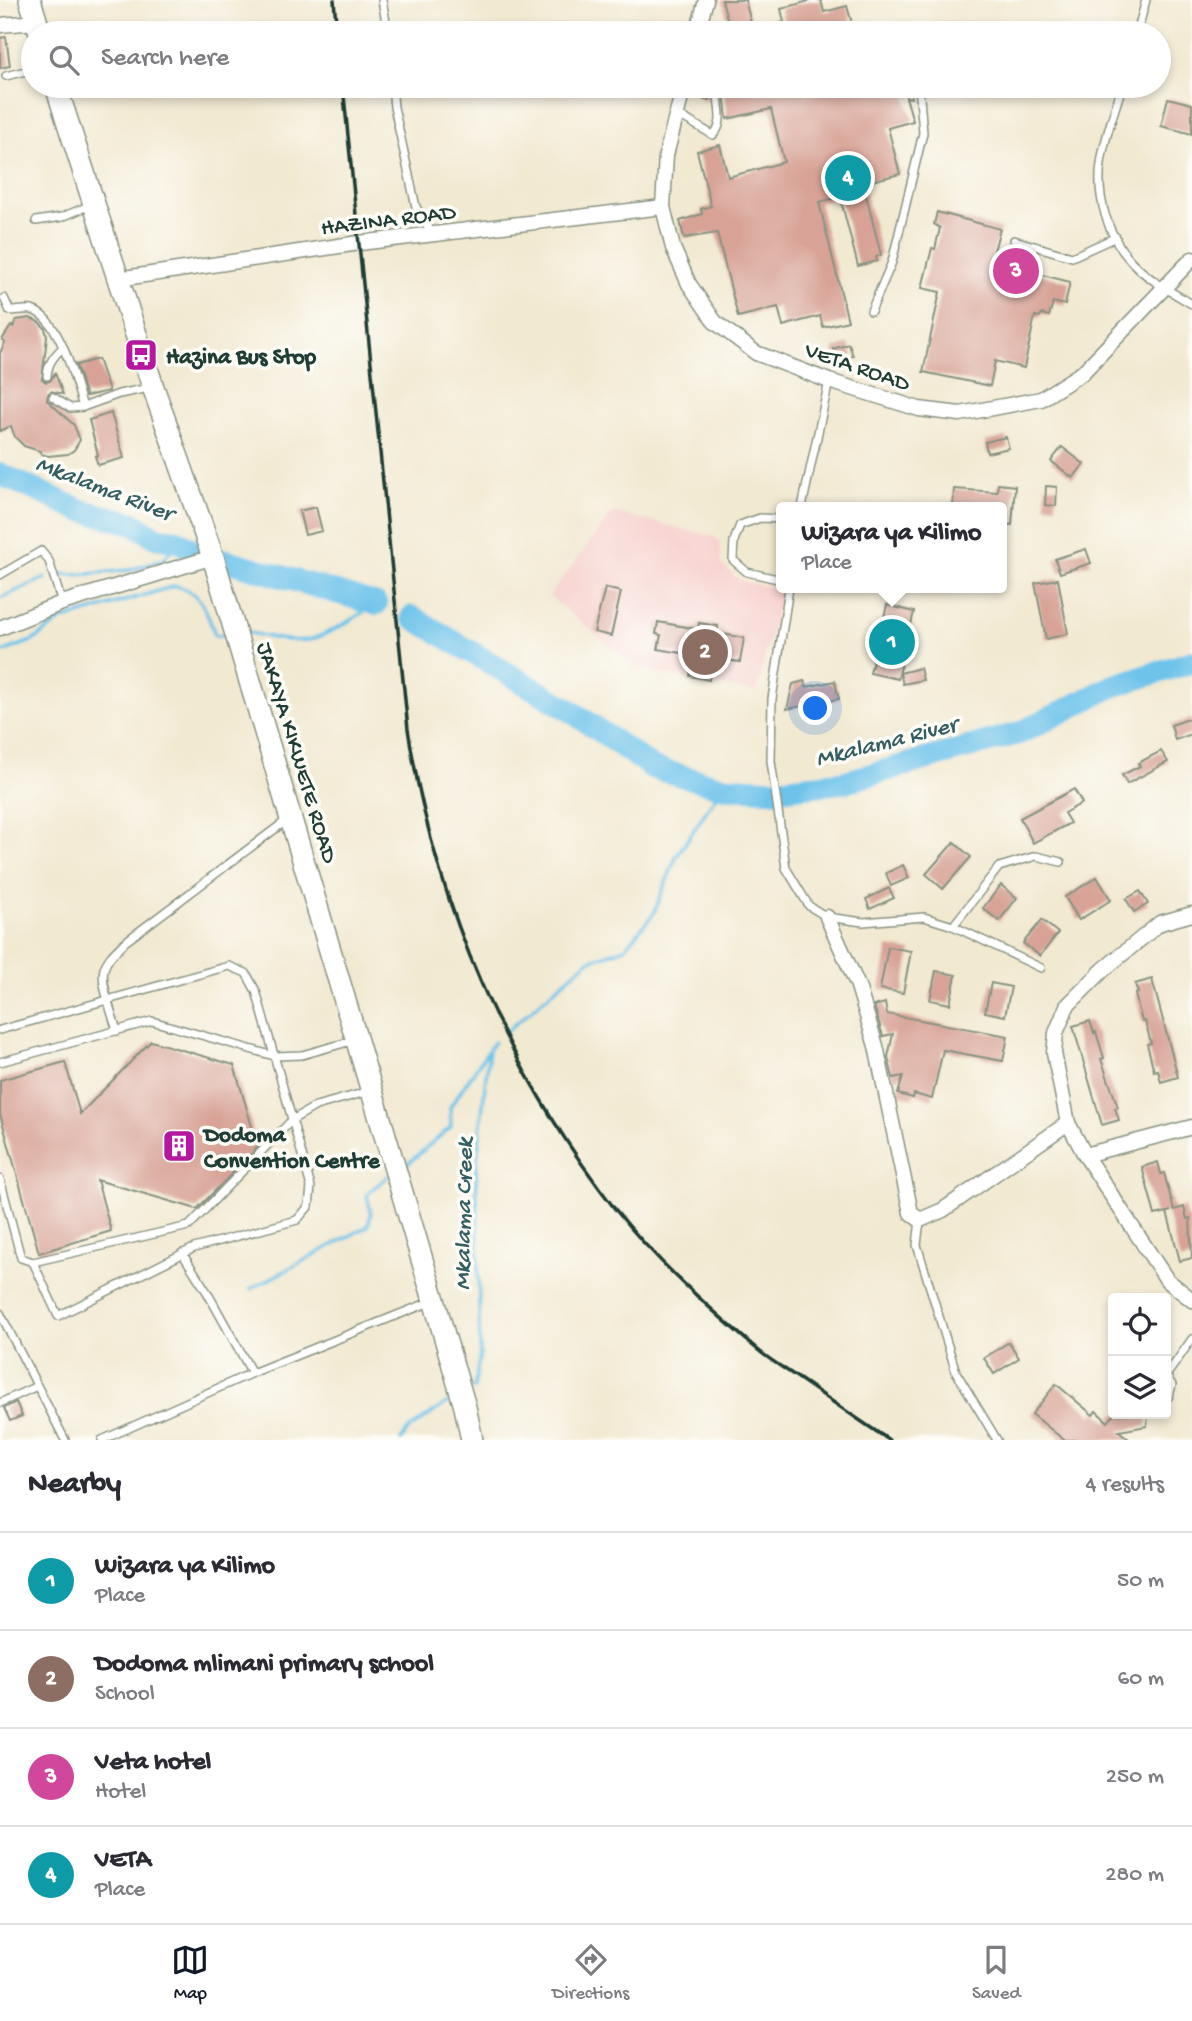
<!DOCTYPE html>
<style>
:root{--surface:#fff;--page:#f2f2f3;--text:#2b2b33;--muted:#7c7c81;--line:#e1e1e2;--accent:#111827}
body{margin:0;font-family:"Gochi Hand",sans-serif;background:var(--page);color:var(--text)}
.controls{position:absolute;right:21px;bottom:21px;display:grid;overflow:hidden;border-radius:7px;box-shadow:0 4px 10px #0003}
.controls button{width:63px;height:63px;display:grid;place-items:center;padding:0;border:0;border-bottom:2px solid var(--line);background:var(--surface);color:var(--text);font:35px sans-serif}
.you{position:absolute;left:816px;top:709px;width:24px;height:24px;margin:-18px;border:5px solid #fff;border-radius:50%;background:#1a73e8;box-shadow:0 0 0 10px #1a73e833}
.badge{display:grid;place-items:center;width:46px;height:46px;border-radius:50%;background:var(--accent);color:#fff;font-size:23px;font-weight:700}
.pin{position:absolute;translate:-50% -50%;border:4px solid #fff;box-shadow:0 2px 7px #0006}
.popup{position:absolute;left:776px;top:502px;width:231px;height:91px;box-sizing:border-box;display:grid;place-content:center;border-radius:7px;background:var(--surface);filter:drop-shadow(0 2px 5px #0005);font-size:23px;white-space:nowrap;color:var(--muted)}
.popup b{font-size:26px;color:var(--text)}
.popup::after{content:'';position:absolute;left:50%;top:100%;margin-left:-14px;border:14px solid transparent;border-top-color:var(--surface)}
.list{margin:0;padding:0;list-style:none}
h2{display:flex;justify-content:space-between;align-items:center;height:91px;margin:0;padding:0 28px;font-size:30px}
h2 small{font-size:23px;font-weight:400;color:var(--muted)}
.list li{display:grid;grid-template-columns:46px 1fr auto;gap:21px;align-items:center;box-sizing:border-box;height:98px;padding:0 28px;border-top:2px solid var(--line)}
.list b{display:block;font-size:26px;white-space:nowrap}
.list p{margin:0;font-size:23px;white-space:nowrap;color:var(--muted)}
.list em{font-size:23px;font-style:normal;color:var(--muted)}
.icon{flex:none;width:38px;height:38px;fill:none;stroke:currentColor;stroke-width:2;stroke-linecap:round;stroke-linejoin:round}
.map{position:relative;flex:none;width:1192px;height:1440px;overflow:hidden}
.search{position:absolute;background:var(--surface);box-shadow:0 4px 10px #0003;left:21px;right:21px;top:21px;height:77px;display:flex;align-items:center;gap:18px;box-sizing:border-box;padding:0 24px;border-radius:38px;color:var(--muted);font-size:26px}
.sheet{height:483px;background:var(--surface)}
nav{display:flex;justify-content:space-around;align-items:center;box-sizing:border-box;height:98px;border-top:2px solid var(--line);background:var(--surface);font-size:19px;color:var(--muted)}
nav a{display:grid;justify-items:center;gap:4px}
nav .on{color:var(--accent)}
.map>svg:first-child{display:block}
.built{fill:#f7d0ce}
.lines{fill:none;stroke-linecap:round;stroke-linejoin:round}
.stream{stroke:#6ec3eb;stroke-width:3.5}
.river{stroke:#6ec3eb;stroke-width:23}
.building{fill:#d8a396}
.service-casing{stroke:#889382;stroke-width:10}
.minor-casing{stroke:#889382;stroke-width:17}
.secondary-casing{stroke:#889382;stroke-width:24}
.service{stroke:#fff;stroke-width:7}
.minor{stroke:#fff;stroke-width:14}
.secondary{stroke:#fff;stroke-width:21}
.rail{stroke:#1f3d34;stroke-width:3.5}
.labels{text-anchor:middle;stroke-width:7;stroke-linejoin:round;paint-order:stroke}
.street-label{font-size:23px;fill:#1f3d34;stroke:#fdfcf7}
.poi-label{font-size:23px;font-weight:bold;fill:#1f3d34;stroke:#fdfcf7;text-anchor:start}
.water-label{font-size:24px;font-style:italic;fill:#335e62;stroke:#fdfcf7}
</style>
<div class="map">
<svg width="1192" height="1440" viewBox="0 0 1192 1440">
<rect width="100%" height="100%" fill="#fdfcf7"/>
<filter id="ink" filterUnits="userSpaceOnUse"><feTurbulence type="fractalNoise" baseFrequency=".0143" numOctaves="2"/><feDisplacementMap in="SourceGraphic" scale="14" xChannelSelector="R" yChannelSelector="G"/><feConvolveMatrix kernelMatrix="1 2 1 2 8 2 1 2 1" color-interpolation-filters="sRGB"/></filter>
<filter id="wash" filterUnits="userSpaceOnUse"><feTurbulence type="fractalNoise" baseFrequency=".00686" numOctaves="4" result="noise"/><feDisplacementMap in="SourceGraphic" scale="28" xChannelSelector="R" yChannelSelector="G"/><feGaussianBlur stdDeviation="1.57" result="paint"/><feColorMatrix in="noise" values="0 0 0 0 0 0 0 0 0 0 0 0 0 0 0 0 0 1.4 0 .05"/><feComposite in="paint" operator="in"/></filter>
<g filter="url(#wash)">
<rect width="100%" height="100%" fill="#f2e9d1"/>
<!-- built -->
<polygon class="built" points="613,512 712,536 720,541 721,564 739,580 782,590 756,692 638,669 549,596"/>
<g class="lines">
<!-- stream -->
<g class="stream">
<polyline points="60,574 77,575 130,570 164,559 178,541"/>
<polyline points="0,598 46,578"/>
<path d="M246,632C264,636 295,644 312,639C334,632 357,616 376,604"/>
<path d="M0,653L34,640L61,620L175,586C202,590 207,613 215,635H223"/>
<polyline points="507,1031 588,961 625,948 654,913 676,857 722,787"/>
<polyline points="406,1165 451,1127 450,1107 487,1052"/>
<polyline points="251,1289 368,1226 371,1214 367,1194 388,1176"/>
<polyline points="474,1388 480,1354 476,1169 489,1049 494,1042"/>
<polyline points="401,1440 408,1430 454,1398"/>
</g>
<!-- river -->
<g class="river">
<polyline points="0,474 80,510 132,523 157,538 178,541 191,549"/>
<polyline points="225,560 376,604"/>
<polyline points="412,617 568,709 653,768 722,787 773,790 844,782 1020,733 1113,686 1192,662"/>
</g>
</g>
<g id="blocks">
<!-- building -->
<g class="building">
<polygon points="722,0 745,0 754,33 731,33"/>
<polygon points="812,0 821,0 824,12 847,6 853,27 831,33 755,33 755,30 784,22 781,9"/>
<polygon points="6,37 10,66 0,68 0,38"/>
<polygon points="700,86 713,86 709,101 697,97"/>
<polygon points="752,86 909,86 912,98 906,97 913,121 888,128 900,174 863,183 881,255 876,257 877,261 858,266 840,197 819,202 848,321 823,327 820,316 783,326 778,307 738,317 717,233 684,238 680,221 702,214 701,209 711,206 697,151 720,145 728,177 784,162 771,109 727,119 724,92"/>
<polygon points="1168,98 1192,104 1192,134 1161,126"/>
<polygon points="937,212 1000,229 991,262 1070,282 1065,305 1053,302 1049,316 1042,314 1039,317 1035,316 1024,368 995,361 990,386 923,372 940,292 922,288 932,248 935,249 940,228 934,224"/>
<polygon points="30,318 39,322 45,328 47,337 42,379 46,382 50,381 55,373 63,394 51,391 48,394 47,400 74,425 80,440 74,450 68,454 48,456 41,454 40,451 24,446 15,437 11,426 0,431 0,353 5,342 2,340 11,326 13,327 16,320"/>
<polygon points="849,344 853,356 836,361 833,349"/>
<polygon points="98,359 109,391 86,396 76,365"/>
<polygon points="111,413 124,458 98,465 95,456 98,455 89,420"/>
<polygon points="1006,437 1009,448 987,453 985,442"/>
<polygon points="1062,447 1084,464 1073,478 1051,461"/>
<polygon points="998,484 1015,486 1012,525 1002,524 1002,507 953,507 954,489 997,492"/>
<polygon points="1046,486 1057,487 1056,506 1045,505"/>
<polygon points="316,507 322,531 305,535 299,511"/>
<polygon points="1086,549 1091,563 1060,573 1055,559"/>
<polygon points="1058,579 1068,634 1046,639 1035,583"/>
<polygon points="605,588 621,592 611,636 594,632"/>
<polygon points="887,605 914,612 898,679 870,673"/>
<polygon points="658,622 698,629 699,623 718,626 717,633 744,638 740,662 713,658 709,680 690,676 693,655 658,649 661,635 656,634"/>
<polygon points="920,668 923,680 903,684 900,673"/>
<polygon points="804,681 806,687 835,681 839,699 787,709 793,684"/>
<polygon points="1192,718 1192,734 1175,740 1171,725"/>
<polygon points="1161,751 1168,762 1127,784 1122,775 1140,766 1138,763"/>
<polygon points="1074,789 1082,803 1064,813 1070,823 1033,843 1020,818"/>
<polygon points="954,842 971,857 943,889 926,874"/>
<polygon points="903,865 909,878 891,886 886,873"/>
<polygon points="1097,877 1111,900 1079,920 1065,897"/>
<polygon points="1001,885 1017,898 999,921 983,908"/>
<polygon points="889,888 894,898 870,909 866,899"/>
<polygon points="1140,891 1148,904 1134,912 1126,899"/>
<polygon points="1042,920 1058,933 1040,956 1023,943"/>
<polygon points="888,947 911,951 903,993 880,989"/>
<polygon points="936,971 956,975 950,1004 930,1000"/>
<polygon points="1152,979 1178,1077 1161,1082 1158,1070 1154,1071 1147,1044 1151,1043 1145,1021 1142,1022 1135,994 1138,993 1135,984"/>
<polygon points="991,983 1011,987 1005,1016 985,1012"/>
<polygon points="885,1003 887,1014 1008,1036 1003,1061 943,1050 932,1099 914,1094 913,1098 898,1094 903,1076 893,1078 888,1057 893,1034 883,1036 874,1006"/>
<polygon points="1090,1021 1094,1033 1096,1032 1104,1058 1101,1059 1118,1107 1115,1108 1119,1120 1102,1125 1073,1026"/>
<polygon points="151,1041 234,1065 258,1147 197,1209 97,1180 111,1231 39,1253 0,1114 0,1080 65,1062 80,1114"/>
<polygon points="1158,1162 1161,1174 1164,1173 1174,1210 1184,1207 1187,1219 1190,1218 1192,1258 1180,1261 1167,1212 1171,1211 1155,1215 1142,1167"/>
<polygon points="1009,1342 1019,1358 994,1374 984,1358"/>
<polygon points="1056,1384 1093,1415 1096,1411 1108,1422 1114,1414 1148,1414 1147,1426 1119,1431 1130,1440 1064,1440 1032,1414"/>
<polygon points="16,1402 22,1416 10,1421 4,1408"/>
</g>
</g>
</g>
<g filter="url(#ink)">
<use href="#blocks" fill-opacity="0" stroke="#889382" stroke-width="2"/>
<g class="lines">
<defs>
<g id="service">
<polyline points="382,0 388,33"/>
<polyline points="1137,33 1146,0"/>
<polyline points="6,76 33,69"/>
<polyline points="392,86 394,107 416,207 433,235"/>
<path d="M1122,86C1115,111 1104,138 1101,164C1096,197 1108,236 1130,260C1147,279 1171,292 1192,304"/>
<path d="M677,114L713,135C727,122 715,103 719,86"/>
<polyline points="36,221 62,217 93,204"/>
<polyline points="1014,240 1072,257 1116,237"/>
<path d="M4,298L10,311C17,311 26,309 32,310C61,319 75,382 83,407L119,394L149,388"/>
<polyline points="871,311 892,262 923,133 919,86"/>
<path d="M47,376C48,363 54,356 63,347"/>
<polyline points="53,397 70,408 83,407"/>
<polyline points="802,507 829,381"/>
<polyline points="782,519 760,518 740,525 734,541 733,560 747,572 782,580"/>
<polyline points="0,575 41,551 49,561 62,603"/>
<polyline points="789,588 772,699 771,761 786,868 809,906 827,917 863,922 924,917 953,926 1041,968"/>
<polyline points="953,926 999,867 1036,856 1061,862"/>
<polyline points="0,1030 229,966 246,973 256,991 311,1187 309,1206 297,1220 194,1248 58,1316 33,1262"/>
<path d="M117,1031C113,1016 100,983 104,969C107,958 117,950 125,942L287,820"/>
<polyline points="0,1062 152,1021 274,1056 302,1055 355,1040"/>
<polyline points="0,1179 21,1258 33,1262 189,1226 292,1120 316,1106 370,1091"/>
<polyline points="920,1220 917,1245 956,1372 997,1440"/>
<polyline points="182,1253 207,1292 252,1373"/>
<polyline points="0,1313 65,1440"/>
<polyline points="1166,1376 1192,1339"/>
<polyline points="1166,1376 1172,1385 1169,1396 1166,1398"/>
<polyline points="0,1403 37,1386"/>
<polyline points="102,1440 252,1373 430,1302"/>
</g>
<g id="minor">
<polyline points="0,25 37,22"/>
<polyline points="697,33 706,0"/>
<polyline points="684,86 666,155 663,207 673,248 689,284 715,322 756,353 829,381 919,409 960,414 1041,399 1082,373 1192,259"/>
<polyline points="118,279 359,243 663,207"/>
<polyline points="0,628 62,603 213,557"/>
<polyline points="1192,914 1160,923 1103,970 1067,1006 1056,1033 1054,1053 1068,1123 1085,1155 1167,1280 1192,1300"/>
<polyline points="827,917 858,986 876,1046 911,1213 920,1220 943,1210 1068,1123"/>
<polyline points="1085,1155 1192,1127"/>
</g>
<g id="secondary">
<polyline points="30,0 40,33"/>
<polyline points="56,86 153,387 213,557 434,1300 465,1407 472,1440"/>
</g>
</defs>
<!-- service casing -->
<use href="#service" class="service-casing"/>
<!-- minor casing -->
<use href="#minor" class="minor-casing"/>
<!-- secondary casing -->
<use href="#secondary" class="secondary-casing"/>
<!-- service -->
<use href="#service" class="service"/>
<!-- minor -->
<use href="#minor" class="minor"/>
<!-- secondary -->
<use href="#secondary" class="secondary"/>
<!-- rail -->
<g class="rail">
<polyline points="334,0 337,33"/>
<path d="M343,86L408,729C435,905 506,1068 615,1209C656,1261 708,1307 758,1350C771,1361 787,1370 801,1380C830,1400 859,1420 889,1440"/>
</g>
</g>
</g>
<!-- icons -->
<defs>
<symbol id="bus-square" viewBox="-11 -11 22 22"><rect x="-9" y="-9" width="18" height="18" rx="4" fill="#b5179e" stroke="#fdfcf7"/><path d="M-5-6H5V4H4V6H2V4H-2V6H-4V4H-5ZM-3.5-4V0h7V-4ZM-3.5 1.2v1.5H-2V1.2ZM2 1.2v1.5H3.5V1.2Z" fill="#fff"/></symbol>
<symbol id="building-square" viewBox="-11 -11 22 22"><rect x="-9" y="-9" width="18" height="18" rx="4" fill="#b5179e" stroke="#fdfcf7"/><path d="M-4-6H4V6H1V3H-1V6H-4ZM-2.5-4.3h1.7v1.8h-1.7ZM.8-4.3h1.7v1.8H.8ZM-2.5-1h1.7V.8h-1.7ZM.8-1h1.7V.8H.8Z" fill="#fff"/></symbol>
</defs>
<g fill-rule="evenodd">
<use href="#bus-square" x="122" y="336" width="38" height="38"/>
<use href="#building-square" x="160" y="1127" width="38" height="38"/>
</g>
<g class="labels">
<!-- street labels -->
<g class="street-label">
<text transform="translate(388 218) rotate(-7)" y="8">HAZINA ROAD</text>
<text transform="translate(858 365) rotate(19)" y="8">VETA ROAD</text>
<text transform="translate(299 752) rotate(73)" y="8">JAKAYA KIKWETE ROAD</text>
</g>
<!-- poi labels -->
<g class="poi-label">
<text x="166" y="363">Hazina Bus Stop</text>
<text x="204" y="1141">Dodoma<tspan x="204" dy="26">Convention Centre</tspan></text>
</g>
<!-- water labels -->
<g class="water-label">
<text transform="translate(105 487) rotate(21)" y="8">Mkalama River</text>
<text transform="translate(886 740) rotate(-14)" y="8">Mkalama River</text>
<text transform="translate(462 1214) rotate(-89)" y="8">Mkalama Creek</text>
</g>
</g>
</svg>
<div class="controls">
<button><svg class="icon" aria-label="locate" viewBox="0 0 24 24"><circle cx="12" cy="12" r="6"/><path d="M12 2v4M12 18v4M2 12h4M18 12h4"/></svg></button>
<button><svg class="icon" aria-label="layers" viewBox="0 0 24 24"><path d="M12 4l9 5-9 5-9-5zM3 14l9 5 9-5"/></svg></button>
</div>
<div class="you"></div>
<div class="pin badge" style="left:892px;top:642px;background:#0f9aa8">1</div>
<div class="popup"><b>Wizara ya Kilimo</b>Place</div>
<div class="pin badge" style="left:705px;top:652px;background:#8d6e63">2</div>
<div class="pin badge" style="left:1016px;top:271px;background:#d1479c">3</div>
<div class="pin badge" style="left:848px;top:178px;background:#0f9aa8">4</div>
<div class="search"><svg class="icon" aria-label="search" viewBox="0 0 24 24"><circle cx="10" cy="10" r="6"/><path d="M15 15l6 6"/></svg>Search here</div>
</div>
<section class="sheet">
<h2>Nearby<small>4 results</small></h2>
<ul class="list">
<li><span class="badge" style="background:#0f9aa8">1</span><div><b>Wizara ya Kilimo</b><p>Place</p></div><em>50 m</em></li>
<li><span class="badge" style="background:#8d6e63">2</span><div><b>Dodoma mlimani primary school</b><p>School</p></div><em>60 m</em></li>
<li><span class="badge" style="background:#d1479c">3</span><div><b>Veta hotel</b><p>Hotel</p></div><em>250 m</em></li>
<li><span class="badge" style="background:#0f9aa8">4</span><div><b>VETA</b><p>Place</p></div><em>280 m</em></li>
</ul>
</section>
<nav>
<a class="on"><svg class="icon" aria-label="map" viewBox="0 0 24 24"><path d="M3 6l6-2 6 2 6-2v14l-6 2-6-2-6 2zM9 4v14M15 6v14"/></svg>Map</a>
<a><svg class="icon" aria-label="directions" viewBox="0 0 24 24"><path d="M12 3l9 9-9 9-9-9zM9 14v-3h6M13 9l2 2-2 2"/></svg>Directions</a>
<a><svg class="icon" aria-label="saved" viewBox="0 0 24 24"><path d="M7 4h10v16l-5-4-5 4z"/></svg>Saved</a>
</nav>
